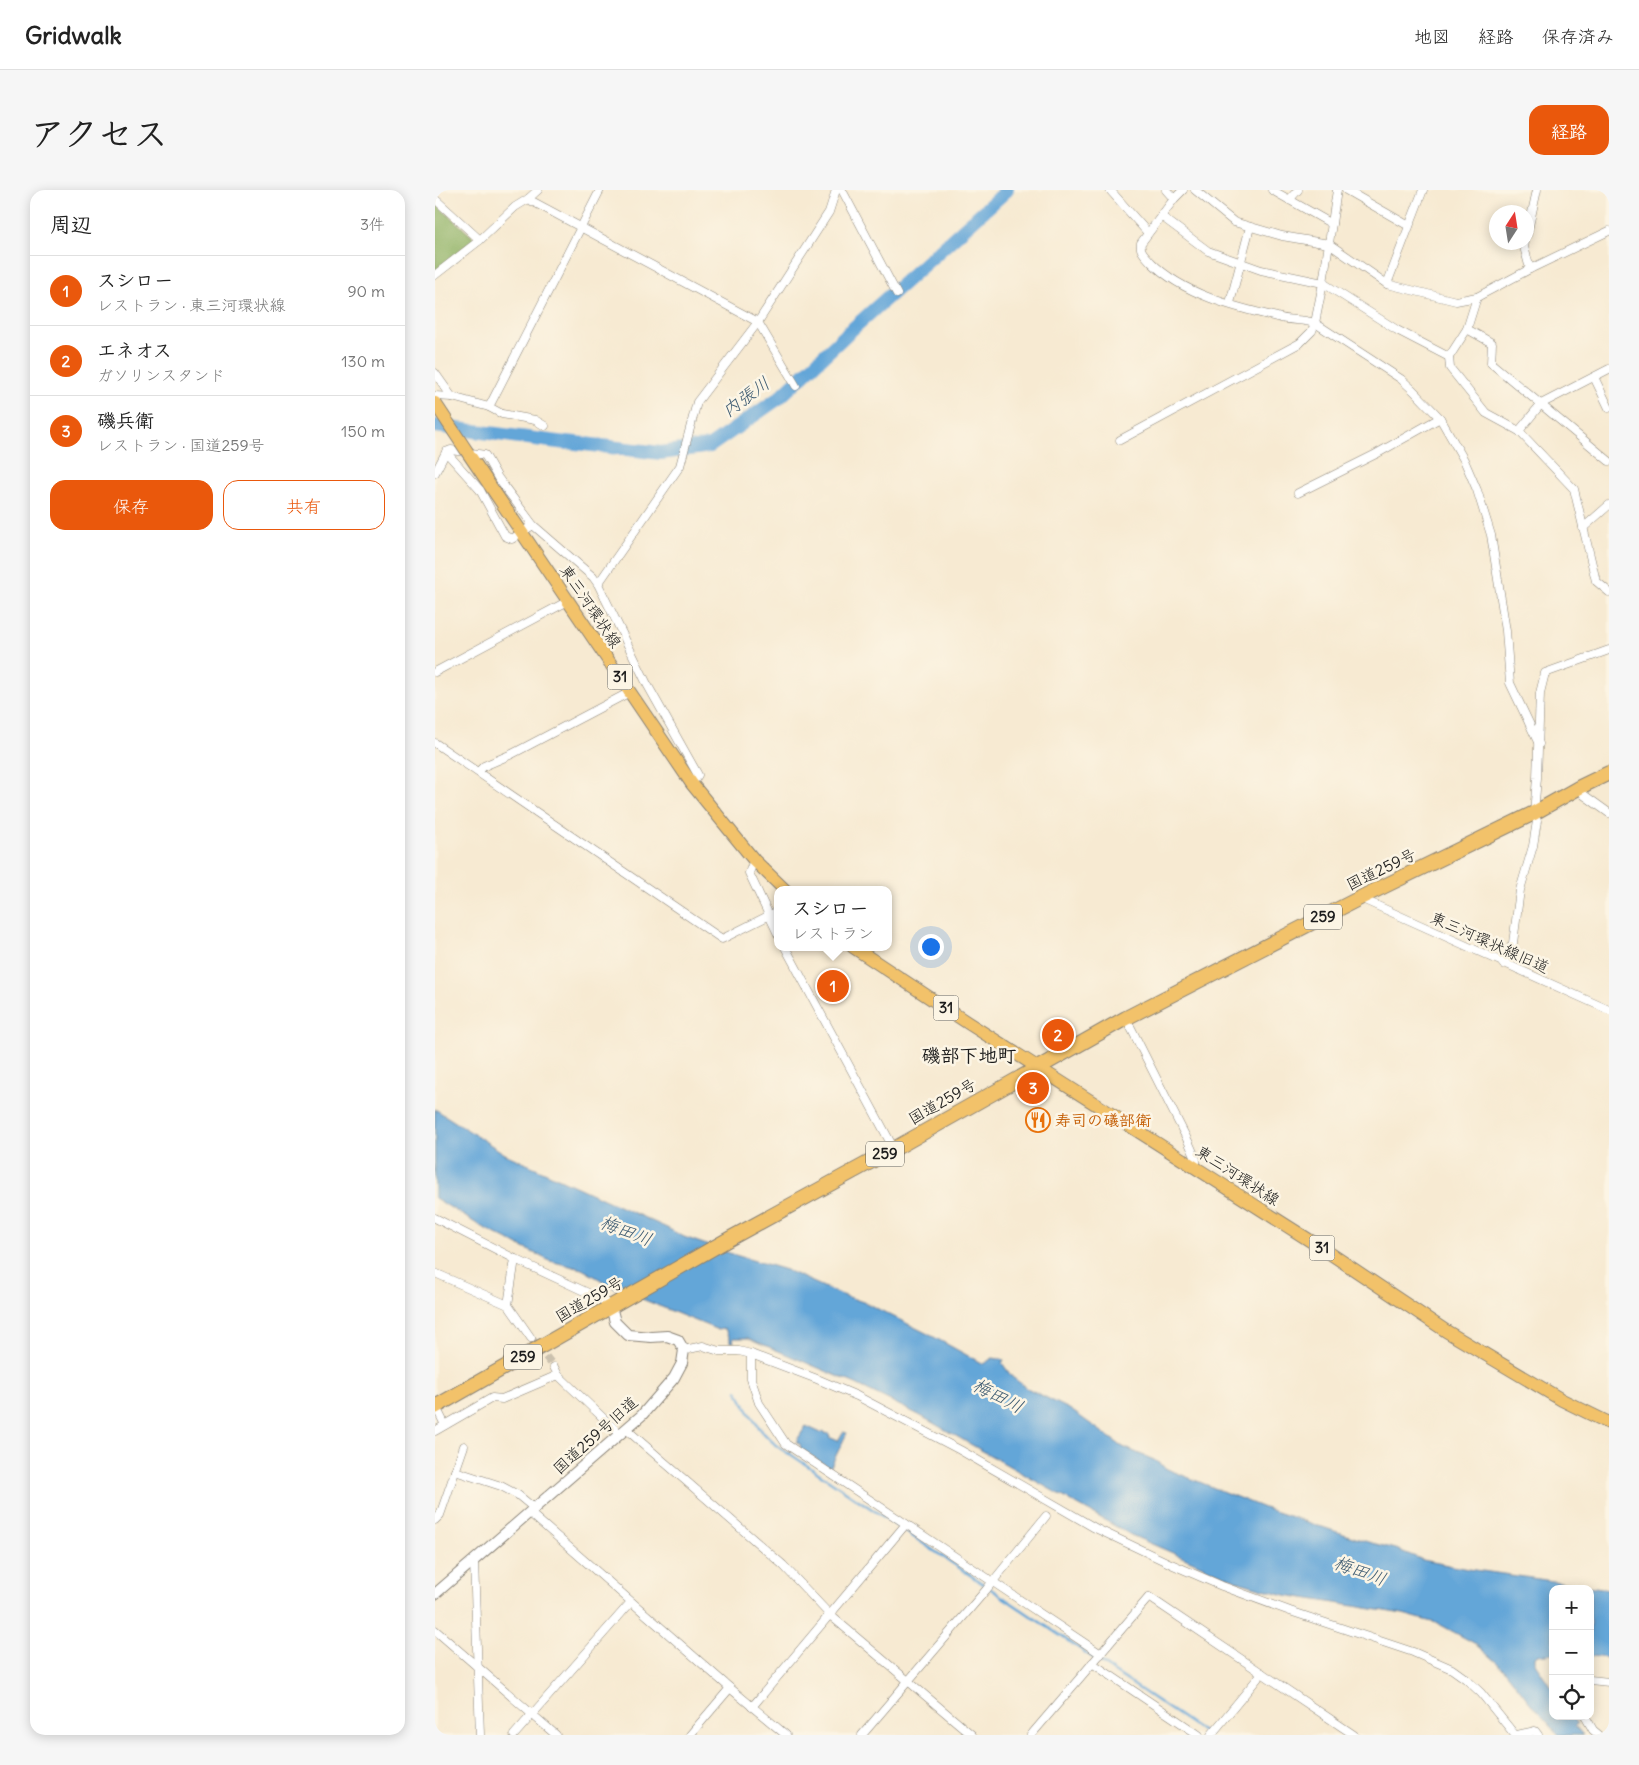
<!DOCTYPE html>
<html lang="ja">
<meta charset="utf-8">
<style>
:root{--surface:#fff;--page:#f6f6f6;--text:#222;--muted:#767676;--line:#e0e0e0;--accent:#ea580c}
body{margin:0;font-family:Delius,"Klee One",sans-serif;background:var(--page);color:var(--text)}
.controls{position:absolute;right:15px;bottom:15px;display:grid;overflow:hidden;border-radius:10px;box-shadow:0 2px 12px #0003}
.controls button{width:45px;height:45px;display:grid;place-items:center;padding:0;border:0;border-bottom:1px solid var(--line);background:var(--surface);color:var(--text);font:25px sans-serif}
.compass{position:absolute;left:1054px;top:15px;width:45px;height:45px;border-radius:50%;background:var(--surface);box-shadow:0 2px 12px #0003;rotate:12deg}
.you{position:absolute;left:495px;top:756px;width:18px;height:18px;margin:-12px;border:4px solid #fff;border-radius:50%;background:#1a73e8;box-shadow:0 0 0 8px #1a73e833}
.badge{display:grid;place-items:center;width:32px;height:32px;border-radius:50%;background:var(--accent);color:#fff;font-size:16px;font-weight:700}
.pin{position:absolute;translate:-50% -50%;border:2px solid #fff;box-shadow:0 1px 5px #0006}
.popup{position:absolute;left:339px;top:696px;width:118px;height:65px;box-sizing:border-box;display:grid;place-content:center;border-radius:10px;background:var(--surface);filter:drop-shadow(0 1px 4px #0005);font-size:16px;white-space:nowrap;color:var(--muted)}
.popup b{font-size:19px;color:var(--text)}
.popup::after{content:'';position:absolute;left:50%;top:100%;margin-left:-10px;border:10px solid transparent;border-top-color:var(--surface)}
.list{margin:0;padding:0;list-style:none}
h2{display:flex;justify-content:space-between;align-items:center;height:65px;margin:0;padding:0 20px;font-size:21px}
h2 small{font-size:16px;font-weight:400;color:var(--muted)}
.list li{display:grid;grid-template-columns:32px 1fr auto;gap:15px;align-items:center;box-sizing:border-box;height:70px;padding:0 20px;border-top:1px solid var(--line)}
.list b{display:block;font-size:19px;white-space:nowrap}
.list p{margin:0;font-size:16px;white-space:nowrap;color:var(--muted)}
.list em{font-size:16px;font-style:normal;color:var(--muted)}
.actions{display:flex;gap:10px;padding:15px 20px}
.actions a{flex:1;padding:11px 0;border:1px solid var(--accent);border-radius:15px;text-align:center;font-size:18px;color:var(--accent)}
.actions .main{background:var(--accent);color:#fff}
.icon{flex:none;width:28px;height:28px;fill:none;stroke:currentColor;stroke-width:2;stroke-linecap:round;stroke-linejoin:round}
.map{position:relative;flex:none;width:1174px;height:1545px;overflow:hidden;border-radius:15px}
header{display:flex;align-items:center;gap:30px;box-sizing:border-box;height:70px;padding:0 25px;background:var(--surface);border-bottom:1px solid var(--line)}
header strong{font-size:24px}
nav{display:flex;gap:28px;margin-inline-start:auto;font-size:18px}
.intro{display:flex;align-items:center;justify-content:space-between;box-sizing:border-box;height:120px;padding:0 30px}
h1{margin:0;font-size:35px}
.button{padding:12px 22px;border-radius:15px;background:var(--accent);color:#fff;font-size:18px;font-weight:700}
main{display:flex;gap:30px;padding:0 30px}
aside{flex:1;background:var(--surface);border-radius:15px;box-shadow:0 2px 12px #0003}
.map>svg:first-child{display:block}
.forest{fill:#92b468;stroke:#576842}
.water{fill:#63a6d8;stroke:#40617a}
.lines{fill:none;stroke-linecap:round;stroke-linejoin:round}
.stream{stroke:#63a6d8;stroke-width:2.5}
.river{stroke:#63a6d8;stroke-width:14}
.minor-tunnel{stroke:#cbc1ae;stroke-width:8;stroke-dasharray:8 4;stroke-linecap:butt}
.minor-casing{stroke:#8a8377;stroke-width:9}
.tertiary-casing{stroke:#8a8377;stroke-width:12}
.primary-casing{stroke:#8a8377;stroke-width:14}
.trunk-casing{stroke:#8a8377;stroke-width:16}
.minor{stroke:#fff;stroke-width:8}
.tertiary{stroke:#fff;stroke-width:10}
.primary{stroke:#f2c26a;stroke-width:12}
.trunk{stroke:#f2c26a;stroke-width:14}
.primary-bridge-casing{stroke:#8a8377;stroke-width:14;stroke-linecap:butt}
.primary-bridge{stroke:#f2c26a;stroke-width:12}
.labels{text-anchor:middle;stroke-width:5;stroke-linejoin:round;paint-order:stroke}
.shield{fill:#fcf5e5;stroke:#5f5d58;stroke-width:1}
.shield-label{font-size:15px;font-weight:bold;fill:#1c1c1c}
.street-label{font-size:16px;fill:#1c1c1c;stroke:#fcf5e5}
.food-label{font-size:16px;font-weight:bold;fill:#c56008;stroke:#fcf5e5;text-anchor:start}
.water-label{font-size:18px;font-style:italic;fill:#3c5a71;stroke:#fcf5e5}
.quarter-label{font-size:19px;font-weight:bold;fill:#1c1c1c;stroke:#fcf5e5}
</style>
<header>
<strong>Gridwalk</strong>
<nav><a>地図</a><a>経路</a><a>保存済み</a></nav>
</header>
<div class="intro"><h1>アクセス</h1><a class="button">経路</a></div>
<main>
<aside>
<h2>周辺<small>3件</small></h2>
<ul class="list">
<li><span class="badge">1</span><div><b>スシロー</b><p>レストラン · 東三河環状線</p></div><em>90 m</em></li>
<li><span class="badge">2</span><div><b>エネオス</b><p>ガソリンスタンド</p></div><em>130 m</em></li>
<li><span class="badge">3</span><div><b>磯兵衛</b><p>レストラン · 国道259号</p></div><em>150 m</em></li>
</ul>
<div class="actions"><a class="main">保存</a><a>共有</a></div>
</aside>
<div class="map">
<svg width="1174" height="1545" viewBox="0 0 1174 1545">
<rect width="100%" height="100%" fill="#fcf5e5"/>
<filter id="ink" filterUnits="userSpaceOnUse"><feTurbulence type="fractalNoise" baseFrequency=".02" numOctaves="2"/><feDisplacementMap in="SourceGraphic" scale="10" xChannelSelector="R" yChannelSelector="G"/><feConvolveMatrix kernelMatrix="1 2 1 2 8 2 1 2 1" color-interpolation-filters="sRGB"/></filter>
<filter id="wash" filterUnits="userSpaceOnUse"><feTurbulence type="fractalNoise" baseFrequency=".0096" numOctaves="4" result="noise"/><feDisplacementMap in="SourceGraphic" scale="20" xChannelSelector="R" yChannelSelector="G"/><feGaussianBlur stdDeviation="1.12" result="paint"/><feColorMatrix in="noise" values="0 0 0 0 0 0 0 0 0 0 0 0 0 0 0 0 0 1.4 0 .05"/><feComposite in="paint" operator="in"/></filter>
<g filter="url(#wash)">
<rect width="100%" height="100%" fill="#f7ead2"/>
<!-- forest -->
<polygon class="forest" points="0,13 40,49 0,82"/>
<!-- water -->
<g class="water">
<polygon points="0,919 70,964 232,1038 249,1047 300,1065 351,1080 402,1103 431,1113 497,1146 548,1174 558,1168 569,1170 567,1173 577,1187 592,1198 636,1220 688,1257 719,1270 732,1279 829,1318 933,1352 961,1359 988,1370 1033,1379 1174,1399 1174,1468 1155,1466 1155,1399 1118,1399 1118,1463 1103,1465 1100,1467 1100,1473 1118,1500 1118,1526 1136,1526 1142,1534 1140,1536 1148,1545 1124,1545 1096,1514 1068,1478 1039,1453 1004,1434 968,1424 850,1405 807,1393 696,1345 484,1225 421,1194 313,1148 298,1148 299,1152 295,1152 295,1148 290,1139 283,1140 180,1098 147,1079 115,1071 47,1037 0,1008"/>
<polygon points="371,1236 386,1243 388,1241 391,1243 390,1245 392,1243 395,1245 394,1247 403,1251 408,1242 412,1243 395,1278 366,1259 365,1254 362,1253 362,1250"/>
</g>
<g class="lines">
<!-- stream -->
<g class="stream">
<path d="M302,1201C316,1227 328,1249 354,1264"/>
<polyline points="355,1263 355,1264 773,1545"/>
</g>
<!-- river -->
<polyline class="river" points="0,236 131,253 132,252 226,263 275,256 344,208 414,142 572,0"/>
</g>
</g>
<g filter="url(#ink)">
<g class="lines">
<!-- minor-tunnel -->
<polyline class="minor-tunnel" points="96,1148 119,1177"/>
<defs>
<g id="minor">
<polyline points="407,0 462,104"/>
<polyline points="675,0 713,43"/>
<polyline points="731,0 739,9"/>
<path d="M748,0L739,9L706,53C704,61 711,66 716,72C748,104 798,117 842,127C854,131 867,129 880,133L966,189L978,200L1005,228L1029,270L1042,300L1056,345L1071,441L1075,493L1104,554"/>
<polyline points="760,0 799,32 847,46 894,54 952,94 1021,111 1042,107 1095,79 1174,41"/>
<polyline points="837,0 897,34"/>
<polyline points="911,0 974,36"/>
<polyline points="0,9 45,50"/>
<polyline points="93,9 323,132 361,196"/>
<polyline points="854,10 863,0"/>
<polyline points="726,26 773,61 826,80 888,93 962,140 1014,167"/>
<polyline points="1092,45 1102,0"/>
<polyline points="1090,52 1089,57 1095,79"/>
<polyline points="0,85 45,50 80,17 93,9 103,0"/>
<polyline points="952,94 988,0"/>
<polyline points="1042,107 1032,139 1014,167 1015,178 1051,223 1084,241 1139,299 1161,391 1174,402"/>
<polyline points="795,113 815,37"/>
<polyline points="1032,139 1057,153 1056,173 1174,271"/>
<polyline points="0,183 17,207 54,217 67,224 100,230 110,236"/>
<polyline points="1159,187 1174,218"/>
<polyline points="0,206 17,207"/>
<polyline points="54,217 165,0"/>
<polyline points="1084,241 1106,214 1174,179"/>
<polyline points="685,250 865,153 877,141 880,133 888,93 902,0"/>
<polyline points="11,262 16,260 50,265 63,288 98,335"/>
<polyline points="0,283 11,262 45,300 70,346 77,349 98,335 158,387 163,394 212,494 263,585 257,594"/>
<polyline points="863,303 941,264 1005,228"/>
<polyline points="1148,338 1174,315"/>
<polyline points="163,394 245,276 262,212 323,132 394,22 401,0"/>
<polyline points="0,482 133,411"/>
<polyline points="0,553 287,749 343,721"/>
<polyline points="43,582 49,576 77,564 195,502"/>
<polyline points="1145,597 1149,605 1174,623"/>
<polyline points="319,670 314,683 343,744"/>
<polyline points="925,708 1174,820"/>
<polyline points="350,757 459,959"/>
<polyline points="1068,774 1078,753 1085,700 1098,656 1102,631 1099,623 1102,588 1105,503 1110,483 1174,460"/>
<polyline points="691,828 754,953 761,969 761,978"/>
<polyline points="0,1028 80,1069 164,1108 176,1116"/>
<polyline points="0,1083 73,1115 96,1148"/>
<polyline points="73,1115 80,1069"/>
<polyline points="249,1160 268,1156 284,1161 304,1161 316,1164 382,1189 422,1206 525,1260 660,1338 736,1374 787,1396 855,1421 978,1462 1017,1479 1031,1489 1046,1503 1080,1545"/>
<polyline points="316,1164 316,1189 324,1213 351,1254 666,1464"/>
<polyline points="119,1177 123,1185 185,1244"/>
<polyline points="1,1217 10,1235"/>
<polyline points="191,1239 348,1375 395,1425 537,1545"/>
<polyline points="0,1241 57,1208 67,1209 123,1185"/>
<polyline points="20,1281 66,1296 83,1305 100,1319"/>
<polyline points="95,1323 295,1498 351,1545"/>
<polyline points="0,1330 5,1325 29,1256"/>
<polyline points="39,1371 45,1545"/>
<polyline points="0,1440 121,1545"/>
<polyline points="657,1473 764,1545"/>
<polyline points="1155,1490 1174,1492"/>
<polyline points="317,1517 471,1334"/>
<polyline points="1150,1526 1158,1540 1164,1545"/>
<polyline points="79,1545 196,1412"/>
<polyline points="255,1545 295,1498"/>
<polyline points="427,1545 551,1400 611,1326"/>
<polyline points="596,1545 714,1407 919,1545"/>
<polyline points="776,1545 827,1483"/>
<polyline points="1082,1545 1100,1541 1103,1545"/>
</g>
<polyline id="tertiary" points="0,1404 207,1225 239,1188 247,1173 249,1160 243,1150 232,1146 216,1147 193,1145 180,1132 176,1116"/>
<g id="primary">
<polyline points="33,263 257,594 319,670 350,700"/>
<polyline points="418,757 533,833 893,1062 1011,1141 1127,1210 1174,1233"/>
</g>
<polyline id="trunk" points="0,1217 294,1049 459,959 691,828 925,708 1099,623 1145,597 1174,583"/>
</defs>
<!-- minor casing -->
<use href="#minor" class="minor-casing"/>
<!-- tertiary casing -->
<use href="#tertiary" class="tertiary-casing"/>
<!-- primary casing -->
<use href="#primary" class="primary-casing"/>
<!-- trunk casing -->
<use href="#trunk" class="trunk-casing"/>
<!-- minor -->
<use href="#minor" class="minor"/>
<!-- tertiary -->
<use href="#tertiary" class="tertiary"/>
<!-- primary -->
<use href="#primary" class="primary"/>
<!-- trunk -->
<use href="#trunk" class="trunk"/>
<defs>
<polyline id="primary-bridge" points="0,213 33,263"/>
</defs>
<!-- primary-bridge casing -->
<use href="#primary-bridge" class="primary-bridge-casing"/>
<!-- primary-bridge -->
<use href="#primary-bridge" class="primary-bridge"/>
</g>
</g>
<!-- icons -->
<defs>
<symbol id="restaurant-ring" viewBox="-11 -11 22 22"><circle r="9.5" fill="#fcf5e5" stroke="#e8710a" stroke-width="1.5"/><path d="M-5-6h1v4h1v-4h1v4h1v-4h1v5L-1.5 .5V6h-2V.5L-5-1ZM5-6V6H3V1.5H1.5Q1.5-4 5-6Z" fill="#e8710a"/></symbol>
</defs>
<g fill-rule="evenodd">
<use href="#restaurant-ring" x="589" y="916" width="28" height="28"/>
</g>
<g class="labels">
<!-- shield labels -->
<g class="shield">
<rect x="172.5" y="474.5" width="25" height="25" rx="4"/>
<rect x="869" y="714.5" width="38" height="25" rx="4"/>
<rect x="498.5" y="805.5" width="25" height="25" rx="4"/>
<rect x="431" y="951.5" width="38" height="25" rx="4"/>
<rect x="874.5" y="1045.5" width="25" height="25" rx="4"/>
<rect x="69" y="1154.5" width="38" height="25" rx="4"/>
</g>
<g class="shield-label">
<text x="185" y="492">31</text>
<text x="888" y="732">259</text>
<text x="511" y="823">31</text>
<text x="450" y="969">259</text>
<text x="887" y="1063">31</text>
<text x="88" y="1172">259</text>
</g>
<!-- street labels -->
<g class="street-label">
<text transform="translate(156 416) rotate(56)" y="6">東三河環状線</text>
<text transform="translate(946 679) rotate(-26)" y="6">国道259号</text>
<text transform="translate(1055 752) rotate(24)" y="6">東三河環状線旧道</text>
<text transform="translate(507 911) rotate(-30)" y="6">国道259号</text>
<text transform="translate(803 985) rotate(33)" y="6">東三河環状線</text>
<text transform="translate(154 1109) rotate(-30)" y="6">国道259号</text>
<text transform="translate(160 1245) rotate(-42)" y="6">国道259号旧道</text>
</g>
<!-- food labels -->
<g class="food-label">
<text x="620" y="936">寿司の礒部衛</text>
</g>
<!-- water labels -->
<g class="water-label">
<text transform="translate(311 207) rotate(-36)" y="6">内張川</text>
<text transform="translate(191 1041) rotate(21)" y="6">梅田川</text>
<text transform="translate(563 1206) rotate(27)" y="6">梅田川</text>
<text transform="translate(925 1381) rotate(20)" y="6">梅田川</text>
</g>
<!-- quarter labels -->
<g class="quarter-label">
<text x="534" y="872">磯部下地町</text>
</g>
</g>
</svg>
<div class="controls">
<button>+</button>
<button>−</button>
<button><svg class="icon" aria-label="locate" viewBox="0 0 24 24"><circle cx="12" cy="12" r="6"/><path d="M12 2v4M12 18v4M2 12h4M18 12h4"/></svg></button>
</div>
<svg class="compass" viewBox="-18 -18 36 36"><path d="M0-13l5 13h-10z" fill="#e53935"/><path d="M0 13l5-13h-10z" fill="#767676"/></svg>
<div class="you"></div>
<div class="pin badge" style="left:398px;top:796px">1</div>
<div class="popup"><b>スシロー</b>レストラン</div>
<div class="pin badge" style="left:623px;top:845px">2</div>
<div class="pin badge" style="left:598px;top:898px">3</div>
</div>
</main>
